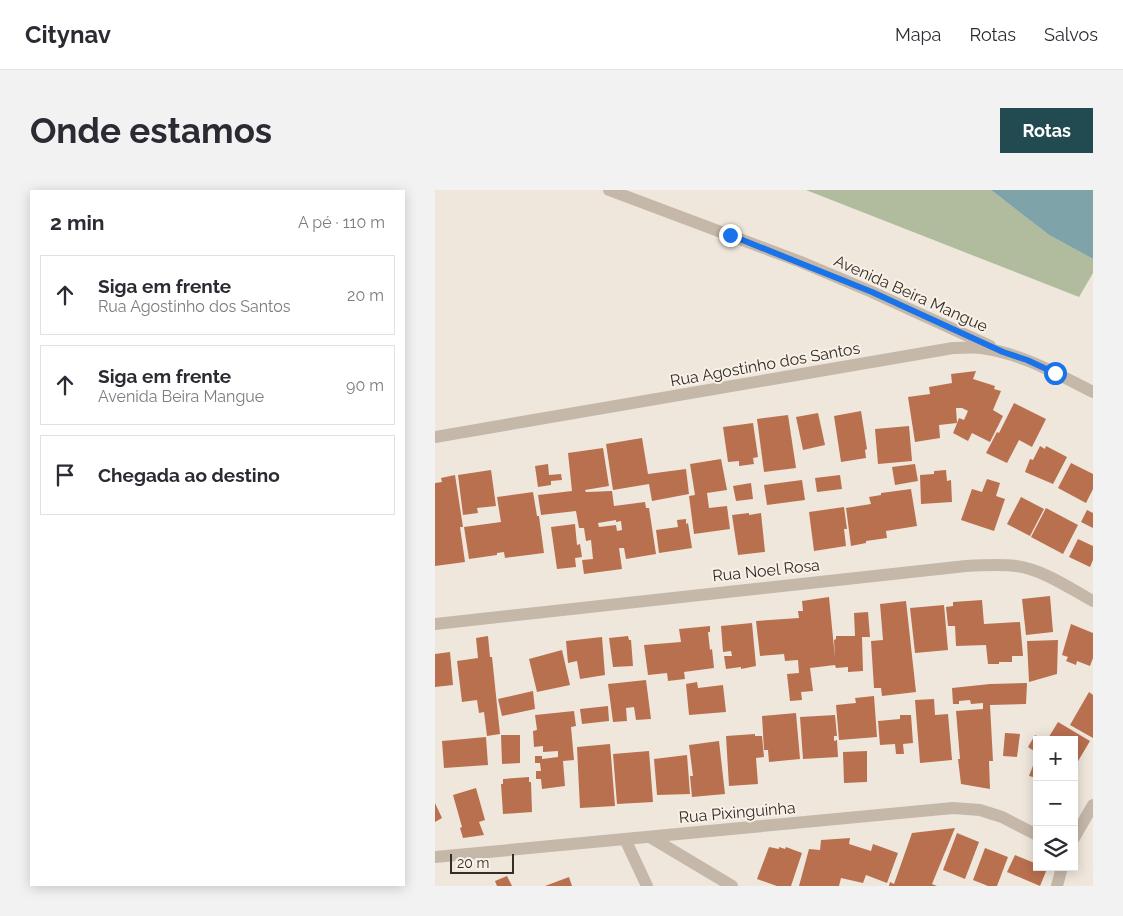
<!DOCTYPE html>
<html lang="pt">
<meta charset="utf-8">
<style>
:root{--surface:#fff;--page:#f2f2f3;--text:#2b2b33;--muted:#7c7c81;--line:#e1e1e2;--accent:#224b51}
body{margin:0;font-family:Raleway,sans-serif;background:var(--page);color:var(--text)}
.controls{position:absolute;right:15px;bottom:15px;display:grid;overflow:hidden;border-radius:0px;box-shadow:0 2px 12px #0003}
.controls button{width:45px;height:45px;display:grid;place-items:center;padding:0;border:0;border-bottom:1px solid var(--line);background:var(--surface);color:var(--text);font:25px sans-serif}
.scale{position:absolute;left:15px;bottom:12px;width:64px;box-sizing:border-box;padding-left:5px;border:2px solid #342c28;border-top:0;font-size:14px;line-height:18px;white-space:nowrap;color:#342c28;-webkit-text-stroke:4px #f7f1e7;paint-order:stroke}
.stop{position:absolute;width:15px;height:15px;margin:-11px;border:4px solid #1a73e8;border-radius:50%;background:#fff}
.stop.end{background:#1a73e8;border-color:#fff;box-shadow:0 1px 5px #0008}
.list{margin:0;padding:0;list-style:none}
h2{display:flex;justify-content:space-between;align-items:center;height:65px;margin:0;padding:0 20px;font-size:21px}
h2 small{font-size:16px;font-weight:400;color:var(--muted)}
.list li{display:grid;grid-template-columns:32px 1fr auto;gap:15px;align-items:center;box-sizing:border-box;height:80px;margin:0 10px 10px;padding:0 10px;border:1px solid var(--line);border-radius:0px}
.list b{display:block;font-size:19px;white-space:nowrap}
.list p{margin:0;font-size:16px;white-space:nowrap;color:var(--muted)}
.list em{font-size:16px;font-style:normal;color:var(--muted)}
.icon{flex:none;width:28px;height:28px;fill:none;stroke:currentColor;stroke-width:2;stroke-linecap:round;stroke-linejoin:round}
.map{position:relative;flex:none;width:658px;height:696px;overflow:hidden;border-radius:0px}
header{display:flex;align-items:center;gap:30px;box-sizing:border-box;height:70px;padding:0 25px;background:var(--surface);border-bottom:1px solid var(--line)}
header strong{font-size:24px}
nav{display:flex;gap:28px;margin-inline-start:auto;font-size:18px}
.intro{display:flex;align-items:center;justify-content:space-between;box-sizing:border-box;height:120px;padding:0 30px}
h1{margin:0;font-size:35px}
.button{padding:12px 22px;border-radius:0px;background:var(--accent);color:#fff;font-size:18px;font-weight:700}
main{display:flex;gap:30px;padding:0 30px}
aside{flex:1;background:var(--surface);border-radius:0px;box-shadow:0 2px 12px #0003}
.map>svg:first-child{display:block}
.green{fill:#b0bc9d}
.water{fill:#7ea4a9}
.building{fill:#b9704f;fill-rule:evenodd}
.lines{fill:none;stroke-linecap:round;stroke-linejoin:round}
.minor{stroke:#c6b8a9;stroke-width:12}
.route{stroke:#1a73e8;stroke-width:6}
.labels{text-anchor:middle;stroke-width:4;stroke-linejoin:round;paint-order:stroke}
.street-label{font-size:16px;fill:#342c28;stroke:#f7f1e7}
</style>
<header>
<strong>Citynav</strong>
<nav><a>Mapa</a><a>Rotas</a><a>Salvos</a></nav>
</header>
<div class="intro"><h1>Onde estamos</h1><a class="button">Rotas</a></div>
<main>
<aside>
<h2>2 min<small>A pé · 110 m</small></h2>
<ul class="list">
<li><svg class="icon" aria-label="ahead" viewBox="0 0 24 24"><path d="M12 20V5M6 11l6-6 6 6"/></svg><div><b>Siga em frente</b><p>Rua Agostinho dos Santos</p></div><em>20 m</em></li>
<li><svg class="icon" aria-label="ahead" viewBox="0 0 24 24"><path d="M12 20V5M6 11l6-6 6 6"/></svg><div><b>Siga em frente</b><p>Avenida Beira Mangue</p></div><em>90 m</em></li>
<li><svg class="icon" aria-label="arrive" viewBox="0 0 24 24"><path d="M6 21V4h12l-3 4 3 4H6"/></svg><div><b>Chegada ao destino</b></div></li>
</ul>
</aside>
<div class="map">
<svg width="658" height="696" viewBox="0 0 658 696">
<rect width="100%" height="100%" fill="#efe7dc"/>
<!-- green -->
<polygon class="green" points="371,0 556,0 614,45 658,69 658,83 644,107"/>
<!-- water -->
<polygon class="water" points="556,0 658,0 658,69 614,45"/>
<!-- building -->
<g class="building">
<polygon points="541,181 538,189 560,196 559,199 566,201 558,220 568,226 555,252 537,243 533,251 518,243 521,236 524,228 529,230 533,221 527,218 521,218 522,233 504,235 505,248 480,252 473,207 495,204 494,197 517,193 516,184"/>
<polygon points="579,213 611,229 597,257 584,250 572,273 551,263 562,242 564,243"/>
<polygon points="426,221 432,259 430,260 431,268 406,272 399,226"/>
<polygon points="383,223 390,255 368,260 361,227"/>
<polygon points="353,225 361,278 329,282 322,229"/>
<polygon points="318,233 323,267 318,268 319,274 304,276 304,271 293,272 288,237"/>
<polygon points="474,236 477,271 443,274 440,239"/>
<polygon points="207,248 213,284 251,279 254,304 217,311 214,294 178,300 171,254"/>
<polygon points="605,256 610,259 611,256 632,267 618,294 590,282 595,269 598,270"/>
<path d="M168,258L174,296L150,300L151,302L177,301L179,316L210,312L211,318H214L221,364L191,369L189,358H184L187,379L149,384L147,370L158,369L156,350L151,351L149,338H144L141,321L106,325L103,305L137,301L133,263ZM181,330V332L186,331L187,340L182,341L181,335L164,337L163,333Z"/>
<polygon points="286,269 292,300 272,303 274,318 292,316 295,339 259,344 254,306 260,305 255,274"/>
<polygon points="636,273 658,284 658,299 651,313 623,298"/>
<polygon points="113,274 114,285 126,284 127,290 116,291 116,295 103,297 100,276"/>
<polygon points="480,274 483,291 460,295 457,277"/>
<polygon points="56,280 61,316 42,318 43,323 28,325 23,285"/>
<polygon points="511,280 512,291 516,290 517,312 486,314 485,285 499,284 499,281"/>
<polygon points="20,285 28,337 25,337 30,372 0,376 0,293 7,292 6,288"/>
<polygon points="405,285 407,299 382,302 380,288"/>
<polygon points="552,289 565,293 561,306 570,309 559,341 526,330 537,299 547,302"/>
<polygon points="367,290 370,310 332,315 329,295"/>
<polygon points="316,293 318,309 301,311 298,296"/>
<polygon points="476,299 482,336 451,341 452,348 431,351 431,353 416,356 411,318 436,314 434,307 446,305 446,303"/>
<polygon points="98,302 102,326 104,326 109,363 70,368 69,362 62,363 62,365 34,369 29,337 66,332 62,307"/>
<polygon points="586,307 609,319 595,346 572,334"/>
<polygon points="409,317 412,339 409,339 411,356 379,361 374,322"/>
<polygon points="611,318 643,335 628,364 596,347"/>
<polygon points="652,320 658,323 658,338 646,332"/>
<polygon points="314,323 314,325 326,323 330,362 303,365 297,325"/>
<polygon points="251,329 251,334 253,333 257,358 224,363 221,340 243,337 242,330"/>
<polygon points="140,334 142,355 145,354 147,367 140,368 141,377 122,379 116,337"/>
<polygon points="643,349 658,356 658,370 655,377 634,367"/>
<polygon points="615,406 618,442 591,445 587,409"/>
<polygon points="394,407 400,468 399,450 401,449 401,446 420,446 419,423 433,422 435,447 427,447 428,481 413,482 413,477 401,478 400,475 375,478 378,501 366,502 367,510 355,511 352,484 364,483 363,470 350,471 349,464 325,466 321,431 364,428 363,421 368,421 367,411"/>
<polygon points="547,410 549,434 585,432 588,466 577,466 577,472 564,472 564,474 553,474 551,455 521,456 520,436 513,436 511,417 518,416 518,412"/>
<polygon points="471,411 481,502 447,506 446,498 439,498 436,451 448,450 445,414"/>
<polygon points="509,415 513,460 480,463 475,418"/>
<polygon points="317,433 321,476 306,479 306,477 291,479 289,466 297,466 296,461 288,462 286,436"/>
<polygon points="636,434 658,443 658,468 655,476 642,471 641,475 631,471 633,467 627,465"/>
<polygon points="275,436 275,442 273,442 275,460 277,459 279,478 249,482 250,489 233,491 232,483 213,485 209,455 246,452 244,439"/>
<polygon points="53,446 55,467 57,467 65,544 52,546 49,522 44,523 42,510 27,512 22,471 43,468 41,448"/>
<polygon points="193,446 194,450 196,450 198,476 178,477 174,448"/>
<polygon points="167,447 170,485 145,489 142,471 133,473 131,451"/>
<polygon points="623,450 622,484 594,492 592,451"/>
<polygon points="127,460 135,495 102,502 94,469"/>
<polygon points="15,462 18,495 0,497 0,464"/>
<polygon points="211,490 216,529 201,530 199,517 191,518 192,531 178,532 173,494"/>
<polygon points="262,492 263,498 288,495 291,522 254,525 251,494"/>
<polygon points="592,493 591,514 555,515 558,571 554,571 555,599 526,594 523,569 525,569 521,521 548,519 548,513 536,514 535,510 524,511 524,514 518,514 517,498 555,494"/>
<polygon points="98,501 100,519 67,526 63,509"/>
<polygon points="654,502 658,505 658,548 635,535"/>
<polygon points="439,506 442,547 404,550 401,515 421,513 420,508"/>
<polygon points="499,509 500,525 513,524 517,570 485,573 480,510"/>
<polygon points="173,516 174,531 147,534 145,519"/>
<polygon points="139,521 141,536 136,537 139,570 128,571 130,596 107,599 106,589 101,589 101,581 106,581 105,573 100,573 100,566 107,566 107,569 123,567 123,561 108,562 108,556 99,557 98,541 102,540 100,525"/>
<polygon points="361,523 365,569 334,572 333,560 329,560 327,526"/>
<polygon points="400,525 402,546 399,546 399,551 402,550 403,567 368,569 365,527"/>
<polygon points="465,525 476,525 478,553 468,554 469,564 461,564 460,554 445,555 443,531 465,529"/>
<polygon points="623,532 655,551 639,578 639,550 612,550"/>
<polygon points="570,543 585,544 582,567 568,566"/>
<polygon points="320,544 320,546 327,546 329,567 321,568 323,594 294,596 291,546"/>
<polygon points="66,545 85,545 85,573 67,574"/>
<polygon points="600,545 608,550 602,550 602,563 593,557"/>
<polygon points="51,547 53,575 9,578 7,551"/>
<polygon points="284,551 290,604 257,607 255,586 258,586 254,555"/>
<polygon points="175,554 180,616 145,618 142,557"/>
<polygon points="214,561 218,612 182,614 178,564"/>
<polygon points="432,561 432,592 409,593 408,562"/>
<polygon points="252,565 255,604 222,605 219,569"/>
<polygon points="602,565 602,588 594,586"/>
<polygon points="94,587 94,592 96,592 97,622 68,624 66,594 68,594 68,589"/>
<polygon points="41,598 50,630 44,632 49,645 28,648 25,638 27,637 18,605"/>
<polygon points="0,613 7,628 0,632"/>
<polygon points="520,638 497,694 502,696 454,696 455,692 459,694 477,643"/>
<polygon points="522,643 544,652 530,689 508,680"/>
<polygon points="415,648 414,654 436,661 438,654 463,663 452,693 431,685 428,693 406,688 404,696 364,696 374,659 385,660 386,650"/>
<polygon points="334,657 344,659 344,657 350,659 351,657 367,663 356,696 342,696 322,689"/>
<polygon points="550,658 573,667 562,696 553,696 538,690"/>
<polygon points="580,665 602,674 602,677 612,679 605,696 572,682"/>
<polygon points="72,686 77,696 62,696 60,691"/>
<polygon points="134,687 137,696 110,696"/>
</g>
<g class="lines">
<!-- minor -->
<g class="minor">
<polyline points="174,0 366,72 437,102 555,156"/>
<path d="M0,247L518,158C527,158 537,157 546,158C586,163 622,184 658,202"/>
<path d="M0,434L531,376C548,375 565,374 581,376C609,380 634,398 658,411"/>
<polyline points="215,647 297,696"/>
<polyline points="639,648 658,615"/>
<polyline points="190,649 212,696"/>
<polyline points="0,667 518,618 545,620 567,627 602,645"/>
<polyline points="622,696 627,677"/>
</g>
</g>
<g class="lines">
<!-- route -->
<polyline class="route" points="295,45 437,102 568,162 592,170 620,183"/>
</g>
<g class="labels">
<!-- street labels -->
<g class="street-label">
<text transform="translate(476 103) rotate(24)" y="6">Avenida Beira Mangue</text>
<text transform="translate(330 174) rotate(-10)" y="6">Rua Agostinho dos Santos</text>
<text transform="translate(331 380) rotate(-6)" y="6">Rua Noel Rosa</text>
<text transform="translate(302 622) rotate(-5)" y="6">Rua Pixinguinha</text>
</g>
</g>
</svg>
<div class="controls">
<button>+</button>
<button>−</button>
<button><svg class="icon" aria-label="layers" viewBox="0 0 24 24"><path d="M12 4l9 5-9 5-9-5zM3 14l9 5 9-5"/></svg></button>
</div>
<div class="scale">20 m</div>
<div class="stop" style="left:620px;top:183px"></div>
<div class="stop end" style="left:295px;top:45px"></div>
</div>
</main>
